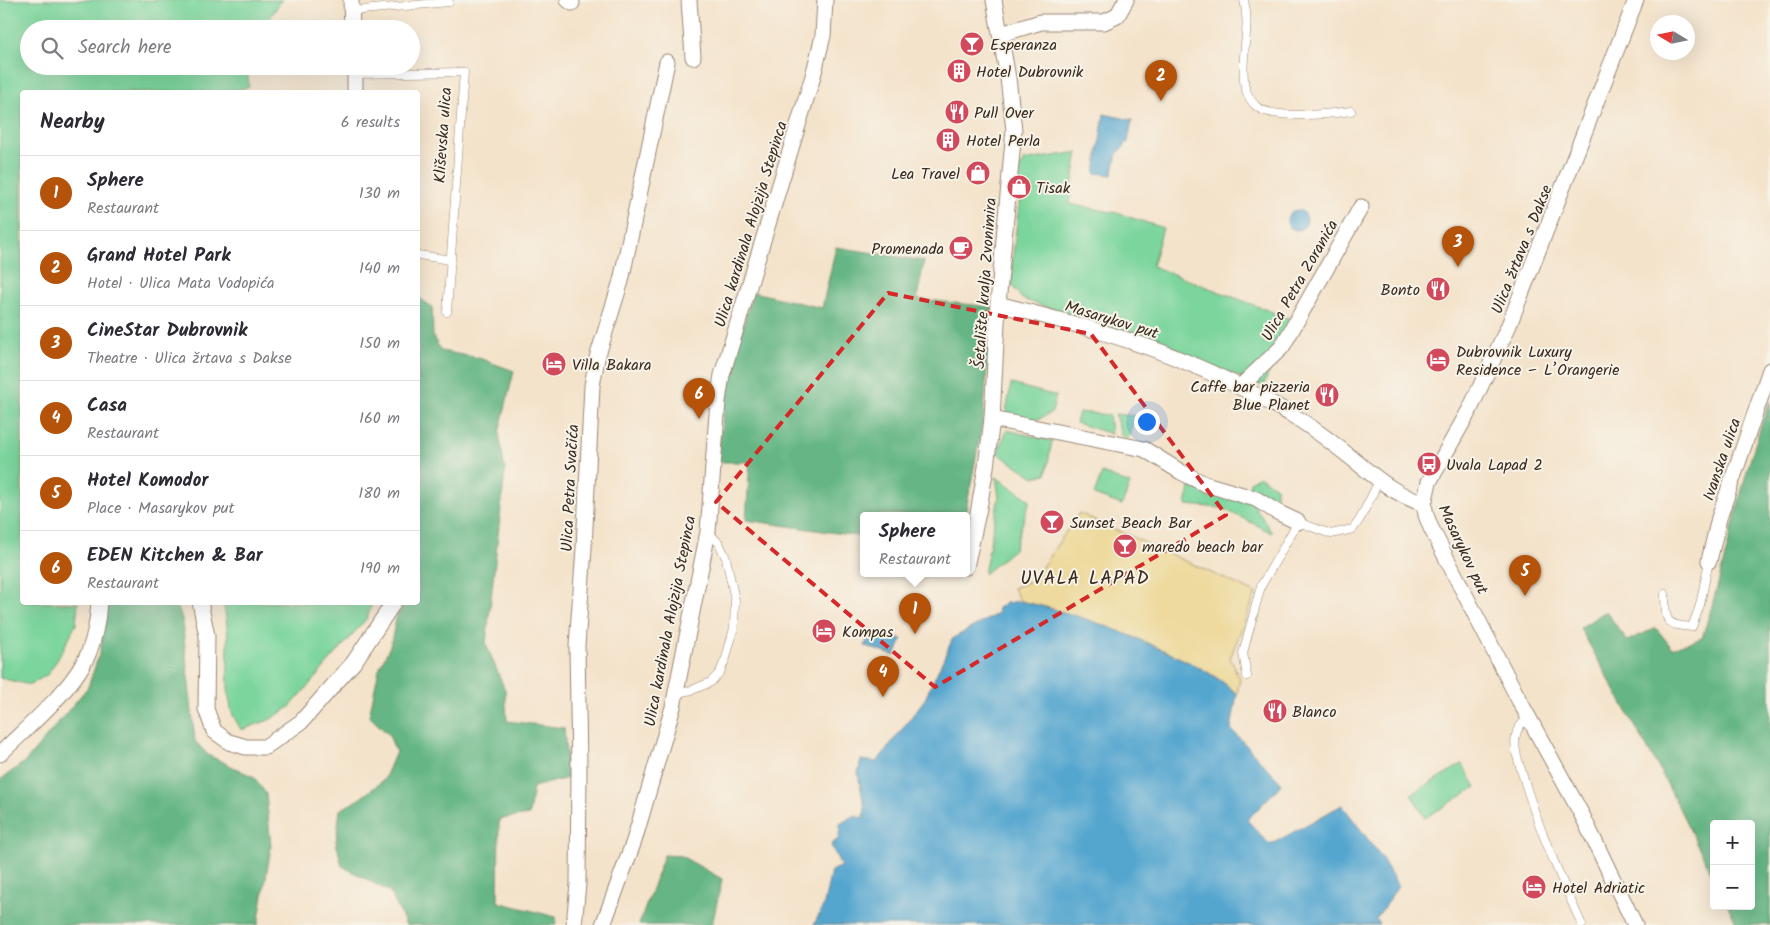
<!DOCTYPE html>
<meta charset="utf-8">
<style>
:root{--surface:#fff;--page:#f7f7f7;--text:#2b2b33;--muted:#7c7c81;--line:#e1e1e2;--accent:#b45309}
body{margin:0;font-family:Kalam,sans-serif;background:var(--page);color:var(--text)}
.controls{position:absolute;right:15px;bottom:15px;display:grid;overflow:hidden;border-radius:5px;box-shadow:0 5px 20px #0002}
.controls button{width:45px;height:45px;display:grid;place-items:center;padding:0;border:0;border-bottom:1px solid var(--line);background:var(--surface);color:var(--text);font:25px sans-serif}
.compass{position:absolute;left:1650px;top:15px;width:45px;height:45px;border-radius:50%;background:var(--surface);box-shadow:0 5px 20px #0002;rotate:280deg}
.you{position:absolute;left:1146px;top:421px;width:18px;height:18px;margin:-12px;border:4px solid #fff;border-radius:50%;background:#1a73e8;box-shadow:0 0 0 8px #1a73e833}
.badge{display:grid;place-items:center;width:32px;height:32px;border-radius:50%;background:var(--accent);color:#fff;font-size:16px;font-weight:700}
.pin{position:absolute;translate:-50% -41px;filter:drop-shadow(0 1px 2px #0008)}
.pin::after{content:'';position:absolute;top:26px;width:18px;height:15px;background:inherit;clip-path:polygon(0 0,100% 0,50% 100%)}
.popup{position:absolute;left:860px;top:512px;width:110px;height:65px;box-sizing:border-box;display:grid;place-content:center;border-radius:5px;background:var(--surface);filter:drop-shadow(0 1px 4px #0005);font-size:16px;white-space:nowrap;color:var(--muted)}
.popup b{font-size:19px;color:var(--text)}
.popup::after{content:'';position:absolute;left:50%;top:100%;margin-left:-10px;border:10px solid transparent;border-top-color:var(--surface)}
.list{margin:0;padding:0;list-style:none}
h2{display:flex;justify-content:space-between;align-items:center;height:65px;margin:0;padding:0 20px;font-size:21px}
h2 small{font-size:16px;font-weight:400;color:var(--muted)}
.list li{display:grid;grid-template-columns:32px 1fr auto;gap:15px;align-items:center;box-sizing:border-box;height:75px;padding:0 20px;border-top:1px solid var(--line)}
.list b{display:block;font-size:19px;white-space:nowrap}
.list p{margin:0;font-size:16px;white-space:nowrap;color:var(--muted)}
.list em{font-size:16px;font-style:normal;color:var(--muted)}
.icon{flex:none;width:28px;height:28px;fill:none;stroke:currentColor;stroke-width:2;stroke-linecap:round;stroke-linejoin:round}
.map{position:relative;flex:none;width:1770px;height:925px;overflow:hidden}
.search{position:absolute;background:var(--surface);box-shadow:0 5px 20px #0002;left:20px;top:20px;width:400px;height:55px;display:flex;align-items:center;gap:12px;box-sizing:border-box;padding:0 18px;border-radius:28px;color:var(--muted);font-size:19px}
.panel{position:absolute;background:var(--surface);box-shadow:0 5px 20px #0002;left:20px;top:90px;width:400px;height:515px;border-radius:5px}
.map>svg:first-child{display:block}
.green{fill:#7cd59c;stroke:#5c805d}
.forest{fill:#65b684;stroke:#507051}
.sand{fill:#eeda9e;stroke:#94825e}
.water{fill:#54a6cf;stroke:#486876}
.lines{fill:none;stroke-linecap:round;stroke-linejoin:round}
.lane-casing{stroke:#988674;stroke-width:9}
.street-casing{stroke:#988674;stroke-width:17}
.lane{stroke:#fff;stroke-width:8}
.street{stroke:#fff;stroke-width:15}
.marked{fill:none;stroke:#d62828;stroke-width:4;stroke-dasharray:10 6;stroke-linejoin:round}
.labels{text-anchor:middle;stroke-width:4;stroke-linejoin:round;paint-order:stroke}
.poi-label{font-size:16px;fill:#3b2a1e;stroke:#f7f3e8;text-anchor:start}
.street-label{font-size:16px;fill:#3b2a1e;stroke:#f7f3e8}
.quarter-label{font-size:19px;letter-spacing:1px;fill:#3b2a1e;stroke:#f7f3e8}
</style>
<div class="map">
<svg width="1770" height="925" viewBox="0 0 1770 925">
<rect width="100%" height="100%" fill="#f7f3e8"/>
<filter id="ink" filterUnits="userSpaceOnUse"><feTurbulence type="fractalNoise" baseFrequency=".02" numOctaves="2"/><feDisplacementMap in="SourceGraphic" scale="10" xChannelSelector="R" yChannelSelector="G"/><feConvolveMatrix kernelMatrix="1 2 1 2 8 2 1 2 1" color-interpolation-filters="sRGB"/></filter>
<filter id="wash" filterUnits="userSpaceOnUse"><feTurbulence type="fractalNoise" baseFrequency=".0096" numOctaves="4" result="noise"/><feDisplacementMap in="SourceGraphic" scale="20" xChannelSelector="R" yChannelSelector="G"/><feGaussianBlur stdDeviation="1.12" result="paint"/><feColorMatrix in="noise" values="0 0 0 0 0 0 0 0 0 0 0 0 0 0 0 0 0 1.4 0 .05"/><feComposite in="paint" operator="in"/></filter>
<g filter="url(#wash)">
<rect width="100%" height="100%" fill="#f4e3cb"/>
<!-- green -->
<g class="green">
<path d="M0,0H282L262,29H29V66H247L249,87C227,92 212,94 189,89V92H22V602L78,603L76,624L59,657L48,674L30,685L0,678Z"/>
<polygon points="1078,152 1069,204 1117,213 1163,228 1152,266 1293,320 1263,386 1141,338 1022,299 1012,285 1012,263 1020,197 1016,197 1020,165 1022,166 1023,161"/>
<polygon points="1011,384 1056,396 1052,412 1037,420 1006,413"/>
<polygon points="1079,412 1109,415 1111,434 1076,423"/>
<polygon points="1115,414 1135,416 1128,439 1121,435"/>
<polygon points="1007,430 1052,441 1046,474 1034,477 997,453"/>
<polygon points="1102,473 1130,484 1122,505 1094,495"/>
<polygon points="1259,476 1276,487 1276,498 1249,492 1250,482"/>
<polygon points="996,477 1030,500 1014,549 984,574 999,497"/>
<polygon points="1190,487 1252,502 1272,533 1222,508 1186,505"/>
<path d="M223,603V602L372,603L367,618L290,707L269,720L241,730C238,723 232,716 231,709C223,674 233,637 223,603Z"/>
<polygon points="1462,764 1476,787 1425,818 1411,794"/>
</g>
<!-- forest -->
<g class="forest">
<polygon points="836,247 924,261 917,299 992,307 983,420 965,515 864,515 864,537 746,520 750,462 717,462 728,376 753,292 822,308"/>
<polygon points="418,297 432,307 433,336 441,351 479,358 514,371 499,433 505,471 486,644 505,690 507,721 564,728 568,778 533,787 529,815 499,819 498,902 556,917 556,925 406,925 390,892 342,866 336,842 340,810 358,800 384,780 396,752 389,735 369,716 379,669 390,646 397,615 406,603 418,602"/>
<path d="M1770,401V925H1737L1728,906H1751V824H1714V878L1662,774L1580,628L1606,611L1627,641L1656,628L1672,648L1702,638C1728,560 1740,478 1770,401Z"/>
<polygon points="108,603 176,603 182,619 195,741 208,755 254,777 266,794 271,847 258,925 0,925 0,780 26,761 88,687 100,652"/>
<polygon points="664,855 681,856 722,879 712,925 639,925"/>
</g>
<!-- sand -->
<path class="sand" d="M1079,513L1256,593L1230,658L1240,679L1237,694C1216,674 1191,663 1165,651C1118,629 1071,612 1020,601L1013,588L1033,580Z"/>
<!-- water -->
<g class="water">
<polygon points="1104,114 1132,120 1128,142 1117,154 1112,175 1095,173"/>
<circle cx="1297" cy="220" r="10"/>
<path d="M1020,601C1071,612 1118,629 1165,651C1191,663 1216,674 1237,694L1231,729L1282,784L1247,820L1270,845L1342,805L1380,855L1398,886L1376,919L1379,925H814L824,904L831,871L841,866L831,845L839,838L840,824L853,816L863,818L865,810L858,774L861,760L877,762L925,699L953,638L997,614L998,608L1006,603Z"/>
<polygon points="870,629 902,639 895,656 865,646"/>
</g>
</g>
<g filter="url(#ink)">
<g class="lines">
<defs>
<g id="lane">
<path d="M1244,0C1251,28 1241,52 1244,80C1244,89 1250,101 1257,107C1275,120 1330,114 1351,111"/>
<polyline points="351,11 449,2"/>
<polyline points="356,74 464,72 447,312"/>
<polyline points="418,255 451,260"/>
<path d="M1665,594C1666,620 1663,625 1692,627L1700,605L1709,561"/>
<polyline points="1247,676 1243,653 1261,586 1298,522 1331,534 1353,529 1360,519 1379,481"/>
<polyline points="676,693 692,690 711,682 720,672 726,658 734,628 735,600 726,558 719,543 708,532"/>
<path d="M1529,717C1523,723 1517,727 1516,735C1513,748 1519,763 1523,776C1538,828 1560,876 1582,925"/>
</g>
<g id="street">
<polyline points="351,0 352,29"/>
<polyline points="568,0 572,3"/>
<polyline points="689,0 693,57"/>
<polyline points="1001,34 1041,22 1104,22 1117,16 1126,0"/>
<polyline points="355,92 355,66"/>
<path d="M998,304C1063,321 1129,337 1191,364C1224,378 1257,395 1289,413C1312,427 1333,443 1354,460C1376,478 1396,495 1424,504"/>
<polyline points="1240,387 1282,347 1361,207"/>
<polyline points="992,419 1144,449 1181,472 1205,484 1256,499 1277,512 1298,522"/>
<polyline points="1709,561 1719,518 1770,370"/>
<polyline points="966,567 979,508 986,467 992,419 998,304 1014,130 1008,78 994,0"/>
<polyline points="200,602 207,636 206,709 214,731 229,742 246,747 265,747 301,722 354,662 394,602"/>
<path d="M0,754C28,726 74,689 89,652C95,636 98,619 99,602"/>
<polyline points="574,925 578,884 579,769 577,646 584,548 592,386 597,358 621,281 667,62"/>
<polyline points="603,925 634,841 673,707 708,532 718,401 722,375 813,76 823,36 825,0"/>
<polyline points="1635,925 1582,815 1519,700 1431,528 1426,515 1424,504 1429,482 1470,409 1509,325 1636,0"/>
</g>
</defs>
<!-- lane casing -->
<use href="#lane" class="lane-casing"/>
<!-- street casing -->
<use href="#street" class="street-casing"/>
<!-- lane -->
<use href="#lane" class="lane"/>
<!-- street -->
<use href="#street" class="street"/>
</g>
</g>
<!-- marked area -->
<path class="marked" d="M888,293L1091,334L1226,515L935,687L716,502Z"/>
<!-- icons -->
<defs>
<symbol id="bar-disc" viewBox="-11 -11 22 22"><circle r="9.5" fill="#d1495b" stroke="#f7f3e8"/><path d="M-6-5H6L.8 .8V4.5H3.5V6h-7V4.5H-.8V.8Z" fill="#fff"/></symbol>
<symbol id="building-disc" viewBox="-11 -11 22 22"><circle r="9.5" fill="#d1495b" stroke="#f7f3e8"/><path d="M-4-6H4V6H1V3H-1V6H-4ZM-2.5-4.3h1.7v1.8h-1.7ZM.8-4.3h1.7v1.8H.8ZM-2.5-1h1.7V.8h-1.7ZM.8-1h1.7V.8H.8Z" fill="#fff"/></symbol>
<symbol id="restaurant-disc" viewBox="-11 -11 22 22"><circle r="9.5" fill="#d1495b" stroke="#f7f3e8"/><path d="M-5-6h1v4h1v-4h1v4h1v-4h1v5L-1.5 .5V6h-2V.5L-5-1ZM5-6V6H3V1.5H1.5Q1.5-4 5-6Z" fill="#fff"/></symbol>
<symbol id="shop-disc" viewBox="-11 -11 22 22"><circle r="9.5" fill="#d1495b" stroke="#f7f3e8"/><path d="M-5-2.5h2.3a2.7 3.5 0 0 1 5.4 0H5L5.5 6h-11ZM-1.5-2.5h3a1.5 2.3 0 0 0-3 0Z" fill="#fff"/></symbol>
<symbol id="cafe-disc" viewBox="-11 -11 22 22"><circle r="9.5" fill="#d1495b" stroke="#f7f3e8"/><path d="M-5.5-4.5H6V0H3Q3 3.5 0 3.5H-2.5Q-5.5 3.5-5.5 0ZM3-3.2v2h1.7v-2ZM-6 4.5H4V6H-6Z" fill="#fff"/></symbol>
<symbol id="hotel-disc" viewBox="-11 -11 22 22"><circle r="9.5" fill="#d1495b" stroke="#f7f3e8"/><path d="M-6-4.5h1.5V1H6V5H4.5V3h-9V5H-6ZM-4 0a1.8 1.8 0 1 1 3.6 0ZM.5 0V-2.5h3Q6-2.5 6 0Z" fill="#fff"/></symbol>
<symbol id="bus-disc" viewBox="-11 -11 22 22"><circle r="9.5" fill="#d1495b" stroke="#f7f3e8"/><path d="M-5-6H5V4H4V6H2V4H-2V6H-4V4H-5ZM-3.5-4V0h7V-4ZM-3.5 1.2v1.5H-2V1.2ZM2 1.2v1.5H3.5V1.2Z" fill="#fff"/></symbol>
</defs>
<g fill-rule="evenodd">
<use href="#bar-disc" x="958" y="30" width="28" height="28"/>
<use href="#building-disc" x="945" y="57" width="28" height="28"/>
<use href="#restaurant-disc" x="943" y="98" width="28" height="28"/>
<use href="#building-disc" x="934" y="126" width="28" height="28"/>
<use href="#shop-disc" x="964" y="159" width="28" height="28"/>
<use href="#shop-disc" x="1005" y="173" width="28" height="28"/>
<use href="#cafe-disc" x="947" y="234" width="28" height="28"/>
<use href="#restaurant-disc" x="1424" y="275" width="28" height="28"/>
<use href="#hotel-disc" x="1424" y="346" width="28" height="28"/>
<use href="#hotel-disc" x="540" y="350" width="28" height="28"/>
<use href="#restaurant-disc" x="1313" y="381" width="28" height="28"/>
<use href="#bus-disc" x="1415" y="450" width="28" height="28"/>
<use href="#bar-disc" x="1038" y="508" width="28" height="28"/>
<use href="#bar-disc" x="1111" y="532" width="28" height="28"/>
<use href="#hotel-disc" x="810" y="617" width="28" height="28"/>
<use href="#restaurant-disc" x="1261" y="697" width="28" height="28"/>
<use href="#hotel-disc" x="1520" y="873" width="28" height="28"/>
</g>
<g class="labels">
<!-- poi labels -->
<g class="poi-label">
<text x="990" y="50">Esperanza</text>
<text x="976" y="77">Hotel Dubrovnik</text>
<text x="974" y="118">Pull Over</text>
<text x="966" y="146">Hotel Perla</text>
<text x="960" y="179" text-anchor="end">Lea Travel</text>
<text x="1036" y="193">Tisak</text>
<text x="944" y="254" text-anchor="end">Promenada</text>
<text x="1420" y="295" text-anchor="end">Bonto</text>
<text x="1456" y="357">Dubrovnik Luxury<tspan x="1456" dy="18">Residence – L’Orangerie</tspan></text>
<text x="572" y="370">Villa Bakara</text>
<text x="1310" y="392" text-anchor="end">Caffe bar pizzeria<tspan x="1310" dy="18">Blue Planet</tspan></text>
<text x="1446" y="470">Uvala Lapad 2</text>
<text x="1070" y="528">Sunset Beach Bar</text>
<text x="1142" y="552">maredo beach bar</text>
<text x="842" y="637">Kompas</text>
<text x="1292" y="717">Blanco</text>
<text x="1552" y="893">Hotel Adriatic</text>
</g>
<!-- street labels -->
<g class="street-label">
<text transform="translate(442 135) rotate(-86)" y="6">Kliševska ulica</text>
<text transform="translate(750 224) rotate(-73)" y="6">Ulica kardinala Alojzija Stepinca</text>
<text transform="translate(1521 249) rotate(-68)" y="6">Ulica žrtava s Dakse</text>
<text transform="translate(1299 280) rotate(-60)" y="6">Ulica Petra Zoranića</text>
<text transform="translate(984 283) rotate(-86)" y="6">Šetalište kralja Zvonimira</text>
<text transform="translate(1112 319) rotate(17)" y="6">Masarykov put</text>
<text transform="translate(1721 459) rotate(-71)" y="6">Ivanska ulica</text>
<text transform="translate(569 488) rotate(-87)" y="6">Ulica Petra Svačića</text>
<text transform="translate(1464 549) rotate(65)" y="6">Masarykov put</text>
<text transform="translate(669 621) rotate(-79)" y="6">Ulica kardinala Alojzija Stepinca</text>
</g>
<!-- quarter labels -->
<g class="quarter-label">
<text x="1085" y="584">UVALA LAPAD</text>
</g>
</g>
</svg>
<div class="controls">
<button>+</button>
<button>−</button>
</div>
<svg class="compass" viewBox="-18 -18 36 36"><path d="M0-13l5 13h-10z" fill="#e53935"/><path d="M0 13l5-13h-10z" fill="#7c7c81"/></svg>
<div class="you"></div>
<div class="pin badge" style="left:915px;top:634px">1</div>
<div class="popup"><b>Sphere</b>Restaurant</div>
<div class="pin badge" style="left:1161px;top:101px">2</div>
<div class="pin badge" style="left:1458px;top:267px">3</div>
<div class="pin badge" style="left:883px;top:697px">4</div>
<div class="pin badge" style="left:1525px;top:596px">5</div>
<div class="pin badge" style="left:699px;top:419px">6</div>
<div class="search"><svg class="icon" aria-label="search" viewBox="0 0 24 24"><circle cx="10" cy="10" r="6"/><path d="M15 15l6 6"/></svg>Search here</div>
<section class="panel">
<h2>Nearby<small>6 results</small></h2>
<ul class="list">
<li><span class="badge">1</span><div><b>Sphere</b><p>Restaurant</p></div><em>130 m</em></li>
<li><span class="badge">2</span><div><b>Grand Hotel Park</b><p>Hotel · Ulica Mata Vodopića</p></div><em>140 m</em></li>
<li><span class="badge">3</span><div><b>CineStar Dubrovnik</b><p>Theatre · Ulica žrtava s Dakse</p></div><em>150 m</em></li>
<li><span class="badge">4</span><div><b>Casa</b><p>Restaurant</p></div><em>160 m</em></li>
<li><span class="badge">5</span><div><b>Hotel Komodor</b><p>Place · Masarykov put</p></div><em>180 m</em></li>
<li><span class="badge">6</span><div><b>EDEN Kitchen &amp; Bar</b><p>Restaurant</p></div><em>190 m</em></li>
</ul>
</section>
</div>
